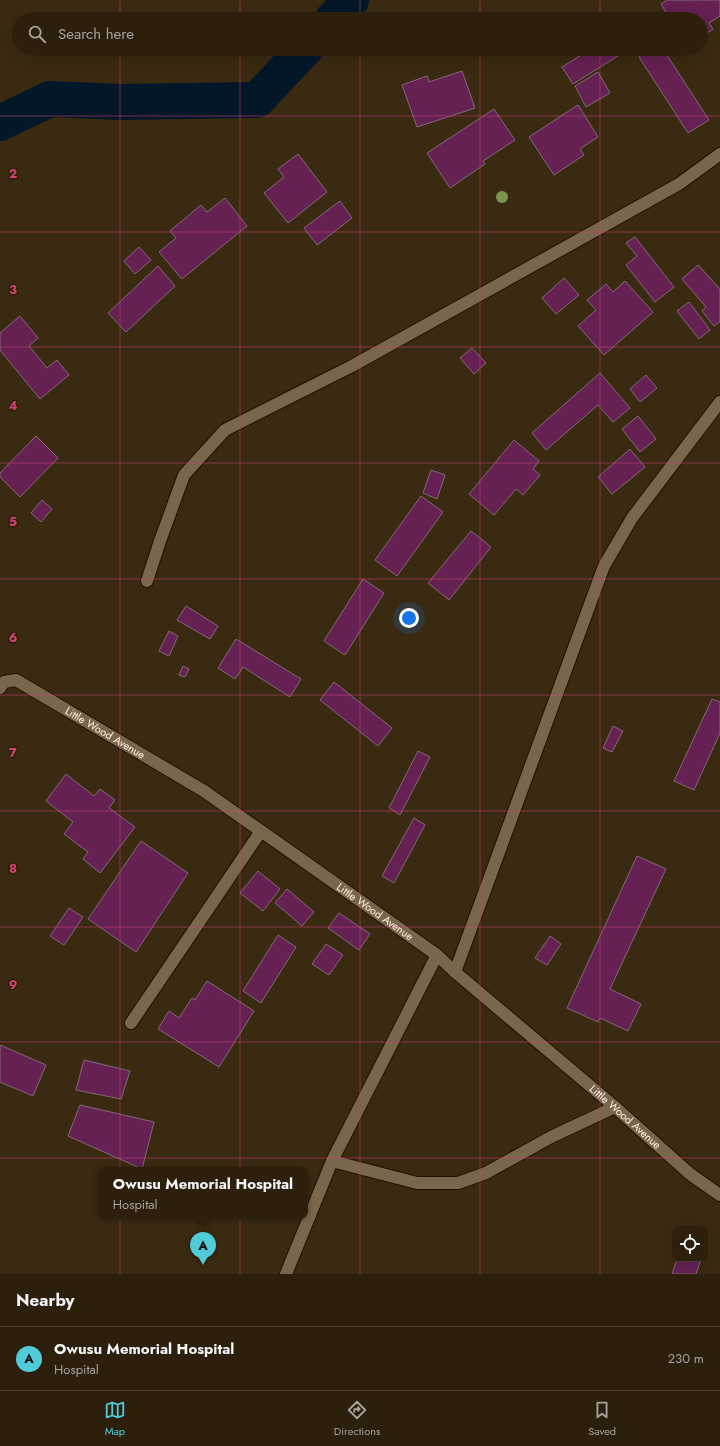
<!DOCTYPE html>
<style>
:root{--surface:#2c200d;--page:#382d1b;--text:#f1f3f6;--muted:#a6a39d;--line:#483e2e;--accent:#52cbd9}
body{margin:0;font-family:Jost,sans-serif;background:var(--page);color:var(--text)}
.controls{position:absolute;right:12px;bottom:12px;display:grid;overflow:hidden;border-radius:8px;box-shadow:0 4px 16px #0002}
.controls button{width:36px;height:36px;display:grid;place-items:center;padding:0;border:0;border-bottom:1px solid var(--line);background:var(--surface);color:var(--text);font:20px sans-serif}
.you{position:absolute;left:409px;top:618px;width:14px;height:14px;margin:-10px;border:3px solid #fff;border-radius:50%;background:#1a73e8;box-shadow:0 0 0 6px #1a73e833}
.badge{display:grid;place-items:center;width:26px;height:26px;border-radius:50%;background:var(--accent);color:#111;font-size:13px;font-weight:700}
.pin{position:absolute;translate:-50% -33px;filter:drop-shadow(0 1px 2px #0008)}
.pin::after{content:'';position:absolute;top:21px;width:14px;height:12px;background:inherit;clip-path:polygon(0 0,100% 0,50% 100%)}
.popup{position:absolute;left:98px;top:1167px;width:210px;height:52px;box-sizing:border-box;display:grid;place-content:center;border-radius:8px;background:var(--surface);filter:drop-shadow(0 1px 3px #0005);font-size:13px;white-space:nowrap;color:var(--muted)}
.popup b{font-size:15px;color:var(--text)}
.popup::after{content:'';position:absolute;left:50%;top:100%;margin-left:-8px;border:8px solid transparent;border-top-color:var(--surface)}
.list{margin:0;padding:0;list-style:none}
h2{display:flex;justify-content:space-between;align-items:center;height:52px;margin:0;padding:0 16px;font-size:17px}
h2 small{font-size:13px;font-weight:400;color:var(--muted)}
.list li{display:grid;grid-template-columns:26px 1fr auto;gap:12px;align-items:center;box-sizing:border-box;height:64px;padding:0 16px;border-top:1px solid var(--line)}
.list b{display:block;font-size:15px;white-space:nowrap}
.list p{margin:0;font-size:13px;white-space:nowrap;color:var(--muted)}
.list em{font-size:13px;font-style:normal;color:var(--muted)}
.icon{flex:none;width:22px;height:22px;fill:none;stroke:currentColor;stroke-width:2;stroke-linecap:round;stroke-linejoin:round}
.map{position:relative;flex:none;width:720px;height:1274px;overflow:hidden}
.search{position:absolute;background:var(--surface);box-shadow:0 4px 16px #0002;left:12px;right:12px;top:12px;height:44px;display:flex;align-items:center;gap:10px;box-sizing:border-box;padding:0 14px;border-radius:22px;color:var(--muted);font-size:15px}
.sheet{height:116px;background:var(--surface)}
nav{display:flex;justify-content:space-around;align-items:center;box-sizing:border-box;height:56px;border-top:1px solid var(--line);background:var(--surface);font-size:11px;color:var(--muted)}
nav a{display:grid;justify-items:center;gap:2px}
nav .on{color:var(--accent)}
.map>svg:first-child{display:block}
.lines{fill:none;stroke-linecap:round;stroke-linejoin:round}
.river{stroke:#031729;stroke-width:36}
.building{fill:#642152;stroke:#84687a}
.minor-casing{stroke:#211200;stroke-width:14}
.minor{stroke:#79674d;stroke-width:12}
.tree{fill:#7c9551}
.grid{fill:none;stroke:#ce4476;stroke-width:1;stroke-opacity:0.55}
.labels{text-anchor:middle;stroke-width:3.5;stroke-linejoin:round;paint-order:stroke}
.street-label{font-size:11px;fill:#fdf2e4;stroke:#2f2007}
.grid-label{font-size:13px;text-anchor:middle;font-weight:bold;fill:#ce4476;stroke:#2f2007;stroke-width:3.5;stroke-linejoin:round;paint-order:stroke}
</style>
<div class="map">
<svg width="720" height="1274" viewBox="0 0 720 1274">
<rect width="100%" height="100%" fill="#3a2a11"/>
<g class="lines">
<!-- river -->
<g class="river">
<polyline points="333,19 351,0"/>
<polyline points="0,123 50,99 120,102 257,100 305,49"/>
</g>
</g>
<!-- building -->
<g class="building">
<polygon points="667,0 720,0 720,16 709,23 713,29 701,37 701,19 670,19 661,4"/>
<polygon points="591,49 629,49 573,84 562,67"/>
<polygon points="651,49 663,49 709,120 688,133 639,57"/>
<polygon points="462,71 475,108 417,127 402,85 427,76 429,82"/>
<polygon points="598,72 610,93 586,107 575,86"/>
<polygon points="578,105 598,137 580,149 584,155 554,175 529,137"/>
<polygon points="494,109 515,140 483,161 485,164 450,188 427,153"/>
<polygon points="298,154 327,192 288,223 264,193 284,177 278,169"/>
<polygon points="225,198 247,226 182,279 159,252 176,238 170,231 201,205 207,212"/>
<polygon points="340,201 352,218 317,245 304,228"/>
<polygon points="635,237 674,287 655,302 626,265 637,256 626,243"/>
<polygon points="139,247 151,260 135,274 124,261"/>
<polygon points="698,265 720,289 720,322 719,322 714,326 702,311 706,307 682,279"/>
<polygon points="158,266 175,286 126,332 108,313"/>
<polygon points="564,278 579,295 556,314 542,298"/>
<polygon points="625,281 653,312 604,355 578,326 596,310 587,300 606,284 613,292"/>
<polygon points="689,302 710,330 699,339 677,311"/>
<polygon points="20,316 38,338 29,346 47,368 57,360 69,375 40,399 0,350 0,333"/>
<polygon points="472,348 486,363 474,374 460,358"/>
<polygon points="600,373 630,408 613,422 598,405 546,450 532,433"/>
<polygon points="646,375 657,388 640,402 630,389"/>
<polygon points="638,416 656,439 640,452 622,429"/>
<polygon points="36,436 58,458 20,497 0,477 0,473"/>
<polygon points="514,440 539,461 533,469 540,475 523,495 516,489 494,515 469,494"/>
<polygon points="630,449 645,467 612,494 598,477"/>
<polygon points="431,470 445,475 437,499 423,493"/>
<polygon points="421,496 443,512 397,576 375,560"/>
<polygon points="42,500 52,509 41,522 31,513"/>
<polygon points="471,531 491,547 449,600 428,583"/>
<polygon points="363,579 384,593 345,655 324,641"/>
<polygon points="186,606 218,626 210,639 177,620"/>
<polygon points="169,631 178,636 169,656 159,651"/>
<polygon points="236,639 301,679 290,697 243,667 235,679 218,668"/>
<polygon points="183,666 189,669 185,677 179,675"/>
<polygon points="334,682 392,728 378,746 320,700"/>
<polygon points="712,699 720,702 720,733 694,790 674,781"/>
<polygon points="613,726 623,731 612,752 603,748"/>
<polygon points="418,751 430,757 400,815 389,808"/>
<polygon points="66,774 94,796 100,789 115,800 109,808 135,827 100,873 83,859 88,852 64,834 73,822 46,801"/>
<polygon points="414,818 425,825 394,883 382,876"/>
<polygon points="141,841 188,873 136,952 88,919"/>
<polygon points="637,856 666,869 610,989 641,1004 628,1031 600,1018 598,1022 567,1008"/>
<polygon points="258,871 280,889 263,911 240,893"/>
<polygon points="287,889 314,912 302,926 275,903"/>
<polygon points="69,908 83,917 64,945 50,936"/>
<polygon points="339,913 370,934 359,950 328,928"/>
<polygon points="278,935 296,947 261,1003 243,991"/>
<polygon points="550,936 561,944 547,965 535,958"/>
<polygon points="326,944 343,955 329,975 312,964"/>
<polygon points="207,981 254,1011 219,1067 158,1029 169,1011 179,1018 192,998 195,1000"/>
<polygon points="0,1045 46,1065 33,1096 0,1082"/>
<polygon points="84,1060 130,1071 121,1099 76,1090"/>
<polygon points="80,1105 154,1122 142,1169 68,1136"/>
<polygon points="677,1259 701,1259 696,1274 672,1274"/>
</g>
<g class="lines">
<defs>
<g id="minor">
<polyline points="147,581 160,541 184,475 225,430 352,366 679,184 720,154"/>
<path id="s1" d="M0,688L4,682L16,680L204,791L437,955L455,972L615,1107L690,1174L720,1195"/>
<polyline points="455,972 604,566 632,518 720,402"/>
<polyline points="131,1023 261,831"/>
<polyline points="332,1161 417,1183 458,1183 486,1173 551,1137 615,1107"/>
<polyline points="286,1274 332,1161 437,955"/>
</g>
</defs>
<!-- minor casing -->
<use href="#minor" class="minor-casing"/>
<!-- minor -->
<use href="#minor" class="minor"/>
</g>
<!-- trees -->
<circle class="tree" cx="502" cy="197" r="6"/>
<!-- grid -->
<path class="grid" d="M120,0V19M240,0V19M360,0V19M480,0V19M600,0V19M120,49V1274M240,49V1274M360,49V1274M480,49V1274M600,49V1274M0,116H720M0,232H720M0,347H720M0,463H720M0,579H720M0,695H720M0,811H720M0,927H720M0,1042H720M0,1158H720"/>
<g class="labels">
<!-- street labels -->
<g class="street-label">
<text dy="4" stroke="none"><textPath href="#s1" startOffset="123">Little Wood Avenue</textPath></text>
<text dy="4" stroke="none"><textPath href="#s1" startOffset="447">Little Wood Avenue</textPath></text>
<text dy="4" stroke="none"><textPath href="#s1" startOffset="771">Little Wood Avenue</textPath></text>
</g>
</g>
<g class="grid-label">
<text x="13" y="178">2</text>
<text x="13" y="294">3</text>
<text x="13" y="410">4</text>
<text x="13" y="526">5</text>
<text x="13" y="642">6</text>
<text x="13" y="757">7</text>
<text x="13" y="873">8</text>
<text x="13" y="989">9</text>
</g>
</svg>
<div class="controls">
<button><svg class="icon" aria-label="locate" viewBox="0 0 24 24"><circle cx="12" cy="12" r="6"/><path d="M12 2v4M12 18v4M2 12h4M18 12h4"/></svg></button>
</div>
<div class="you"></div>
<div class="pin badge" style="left:203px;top:1265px">A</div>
<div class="popup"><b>Owusu Memorial Hospital</b>Hospital</div>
<div class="search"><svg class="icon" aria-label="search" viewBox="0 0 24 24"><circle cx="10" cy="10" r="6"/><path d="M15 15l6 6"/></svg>Search here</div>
</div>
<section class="sheet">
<h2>Nearby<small></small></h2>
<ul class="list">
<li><span class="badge">A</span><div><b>Owusu Memorial Hospital</b><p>Hospital</p></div><em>230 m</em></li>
</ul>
</section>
<nav>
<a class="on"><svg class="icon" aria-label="map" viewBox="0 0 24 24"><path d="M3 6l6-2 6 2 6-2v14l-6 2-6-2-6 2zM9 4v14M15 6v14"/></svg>Map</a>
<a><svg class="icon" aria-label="directions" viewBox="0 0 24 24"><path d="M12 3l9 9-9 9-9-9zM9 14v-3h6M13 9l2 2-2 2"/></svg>Directions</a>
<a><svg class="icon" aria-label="saved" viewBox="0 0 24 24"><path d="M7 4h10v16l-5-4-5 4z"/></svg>Saved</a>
</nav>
